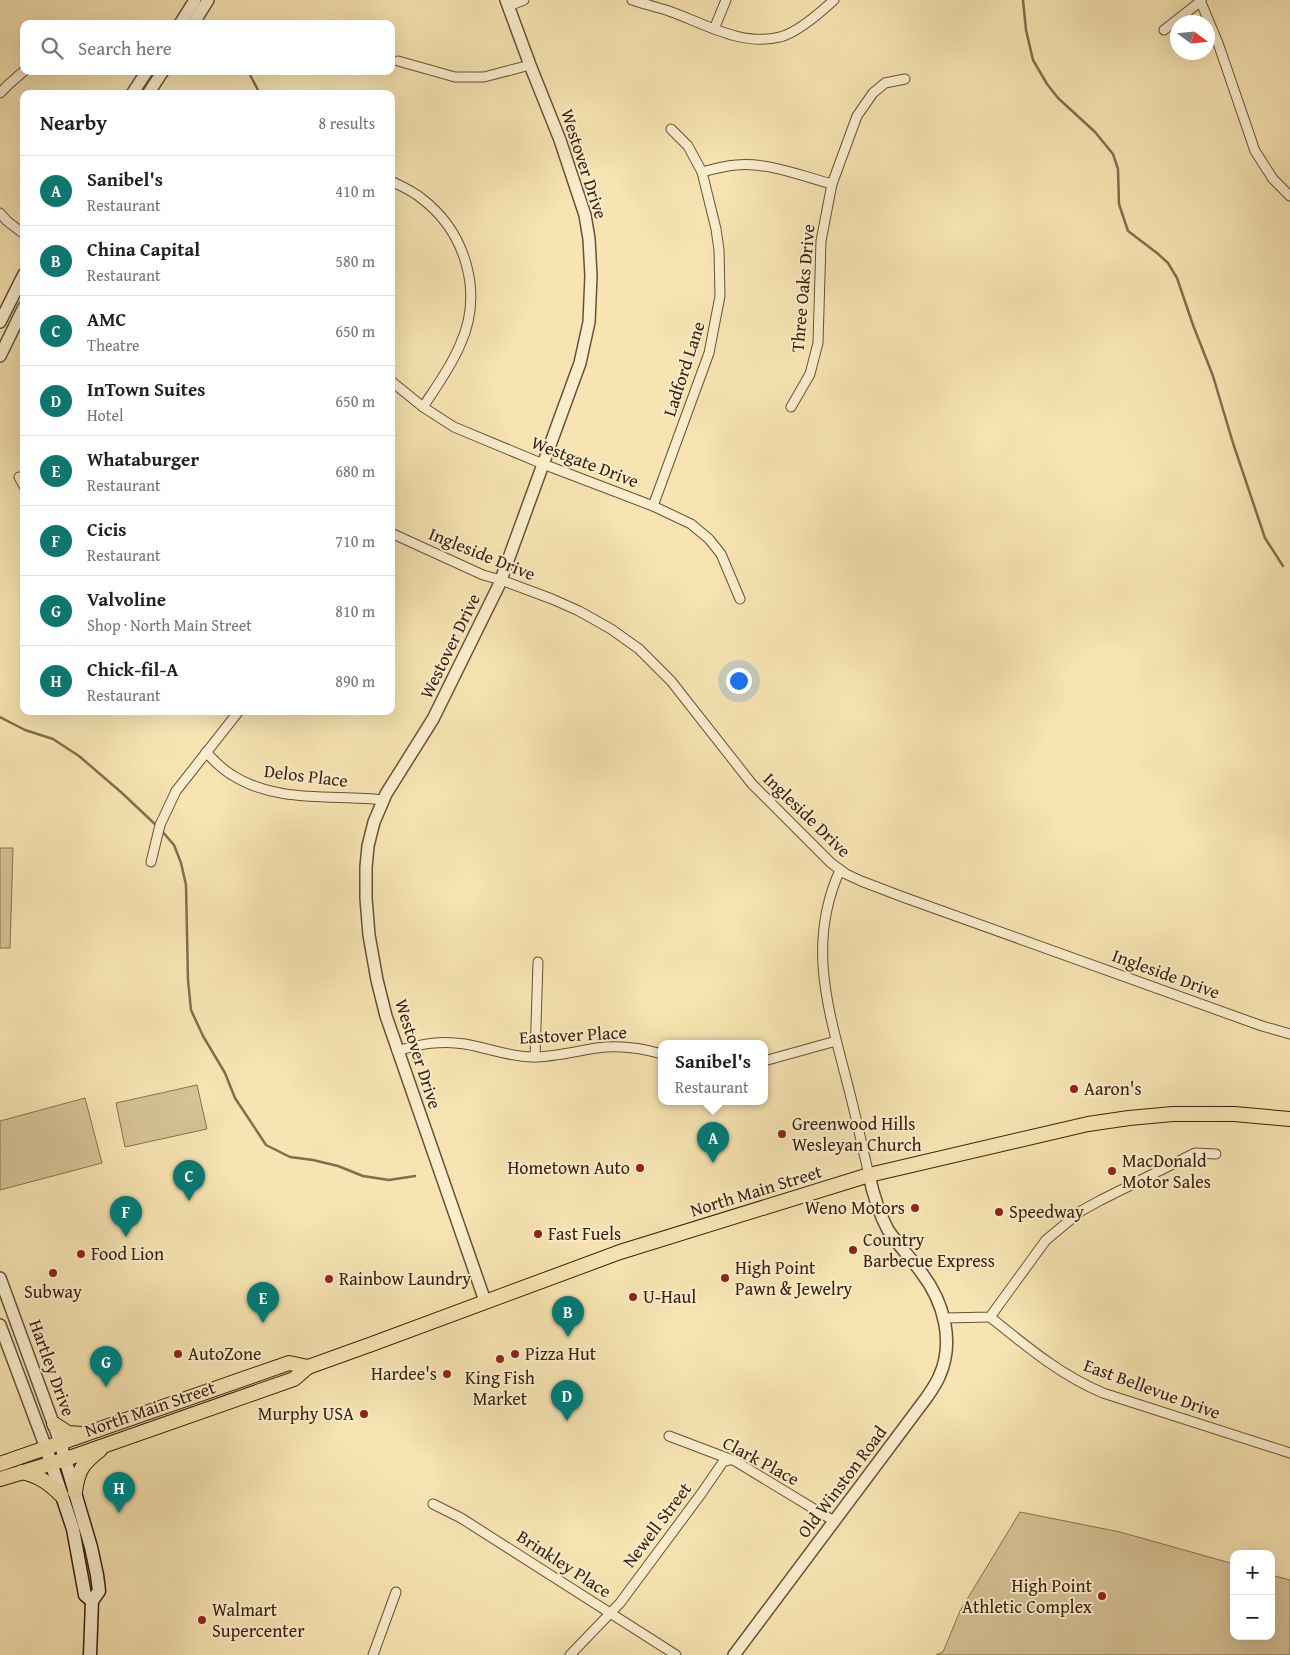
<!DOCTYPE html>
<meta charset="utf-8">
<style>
:root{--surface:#fff;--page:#f6f6f6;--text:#202124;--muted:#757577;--line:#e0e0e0;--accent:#0f766e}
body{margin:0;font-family:"Gentium Book Plus",serif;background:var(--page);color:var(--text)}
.controls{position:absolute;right:15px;bottom:15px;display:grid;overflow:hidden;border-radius:10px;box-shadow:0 5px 20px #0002}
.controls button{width:45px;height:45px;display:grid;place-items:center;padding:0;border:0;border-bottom:1px solid var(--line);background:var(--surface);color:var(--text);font:25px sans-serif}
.compass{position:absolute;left:1170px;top:15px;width:45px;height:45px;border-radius:50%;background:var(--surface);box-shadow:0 5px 20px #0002;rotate:105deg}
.you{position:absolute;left:738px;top:680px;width:18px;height:18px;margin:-12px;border:4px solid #fff;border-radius:50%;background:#1a73e8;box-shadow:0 0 0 8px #1a73e833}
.badge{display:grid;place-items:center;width:32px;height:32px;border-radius:50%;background:var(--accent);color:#fff;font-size:16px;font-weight:700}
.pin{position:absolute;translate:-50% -41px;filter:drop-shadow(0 1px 2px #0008)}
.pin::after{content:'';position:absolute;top:26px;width:18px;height:15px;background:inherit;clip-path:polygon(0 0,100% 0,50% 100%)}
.popup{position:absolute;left:658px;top:1040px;width:110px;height:65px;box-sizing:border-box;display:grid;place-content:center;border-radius:10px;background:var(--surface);filter:drop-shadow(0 1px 4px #0005);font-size:16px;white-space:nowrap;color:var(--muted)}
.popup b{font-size:19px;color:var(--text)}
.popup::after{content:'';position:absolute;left:50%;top:100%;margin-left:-10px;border:10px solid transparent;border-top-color:var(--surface)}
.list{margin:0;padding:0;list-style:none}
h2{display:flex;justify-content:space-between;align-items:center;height:65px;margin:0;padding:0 20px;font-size:21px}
h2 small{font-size:16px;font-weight:400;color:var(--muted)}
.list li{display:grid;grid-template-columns:32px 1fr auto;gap:15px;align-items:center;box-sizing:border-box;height:70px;padding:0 20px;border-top:1px solid var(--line)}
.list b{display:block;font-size:19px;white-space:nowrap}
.list p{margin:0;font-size:16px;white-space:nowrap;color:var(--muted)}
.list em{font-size:16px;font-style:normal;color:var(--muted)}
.icon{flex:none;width:28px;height:28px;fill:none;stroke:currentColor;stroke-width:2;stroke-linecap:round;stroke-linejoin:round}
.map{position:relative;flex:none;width:1290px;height:1655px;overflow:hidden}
.search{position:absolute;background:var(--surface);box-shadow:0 5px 20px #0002;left:20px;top:20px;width:375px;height:55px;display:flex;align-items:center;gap:12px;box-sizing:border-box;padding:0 18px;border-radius:10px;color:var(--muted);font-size:19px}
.panel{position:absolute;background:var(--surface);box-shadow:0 5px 20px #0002;left:20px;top:90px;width:375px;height:625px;border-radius:10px}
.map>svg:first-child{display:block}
.garden{fill:#d7c396;stroke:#887251}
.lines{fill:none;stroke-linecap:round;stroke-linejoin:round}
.stream{stroke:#846d4e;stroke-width:2.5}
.minor-casing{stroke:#685136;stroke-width:11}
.tertiary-casing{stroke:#685136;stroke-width:14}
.secondary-casing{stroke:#39200c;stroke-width:15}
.primary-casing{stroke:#39200c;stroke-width:16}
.minor{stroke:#faedcd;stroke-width:9}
.tertiary{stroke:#faedcd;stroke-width:11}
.secondary{stroke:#faedcd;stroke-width:12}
.primary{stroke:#f7e4b2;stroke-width:14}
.poi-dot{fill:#8f2418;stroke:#faedcd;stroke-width:2}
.labels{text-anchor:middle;stroke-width:4;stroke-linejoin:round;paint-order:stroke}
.street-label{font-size:18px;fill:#39200c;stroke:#faedcd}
.poi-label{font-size:18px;fill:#39200c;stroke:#faedcd;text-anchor:start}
</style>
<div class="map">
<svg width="1290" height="1655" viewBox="0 0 1290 1655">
<rect width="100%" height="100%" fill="#f7e4b2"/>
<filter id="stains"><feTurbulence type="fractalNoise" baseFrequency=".004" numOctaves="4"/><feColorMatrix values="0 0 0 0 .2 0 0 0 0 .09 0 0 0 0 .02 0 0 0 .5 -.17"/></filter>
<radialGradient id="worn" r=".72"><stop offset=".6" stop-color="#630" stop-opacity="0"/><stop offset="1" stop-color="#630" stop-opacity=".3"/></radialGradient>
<!-- garden -->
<g class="garden">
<polygon points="0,848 13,848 10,948 0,948"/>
<polygon points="197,1085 207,1129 125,1147 116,1103"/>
<polygon points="85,1098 102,1163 0,1190 0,1121"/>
<polygon points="1020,1512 1120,1532 1234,1564 1234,1636 1271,1636 1271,1575 1290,1580 1290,1655 936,1655 943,1652 960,1611"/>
</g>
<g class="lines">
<!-- stream -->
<g class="stream">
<polyline points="1023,0 1026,30 1033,60 1047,84 1058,98 1095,132 1113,154 1118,169 1119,204 1128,231 1157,253 1168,263 1177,278 1193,325 1213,376 1233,443 1265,538 1283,566"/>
<polyline points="248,71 260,94"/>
<polyline points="0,717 25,730 53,739 79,756 122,793 157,826"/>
<polyline points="161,830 174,845 181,863 186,885 188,980 191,1010 203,1036 225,1073 235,1098 266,1145 290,1157 313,1160 338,1166 363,1176 389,1180 415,1176"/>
</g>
<defs>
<g id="minor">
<path d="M632,0C644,4 657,7 669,11C703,23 742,47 780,37C797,33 821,12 834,0"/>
<polyline points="1200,0 1218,43 1255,151 1273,179 1290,196"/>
<polyline points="509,6 524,0"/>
<polyline points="714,29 726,0"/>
<polyline points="1164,30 1201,1"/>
<polyline points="398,61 455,77 484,77 530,65"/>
<polyline points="0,93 9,84 24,71"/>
<path d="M702,172C713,169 724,166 736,165C768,162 802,176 832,184"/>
<path d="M391,181C401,186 413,191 421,198C466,232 484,293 460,345C451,367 436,387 423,407"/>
<polyline points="0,213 7,221 24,234"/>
<polyline points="391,381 423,407 454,427 543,464 653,506 691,524 709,539 721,554 740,599"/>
<polyline points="791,407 810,374 818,343 821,241 832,184 857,116 873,93 885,83 905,79"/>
<polyline points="19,477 24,486"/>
<polyline points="653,506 709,353 720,296 719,250 716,229 702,172 688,146 671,129"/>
<polyline points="391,533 483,575 501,580 552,599 579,611 611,629 639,649 671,681 752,784 831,863 846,874 861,881 903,897 1262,1026 1290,1034"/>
<path d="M206,752C214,761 222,769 232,775C277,804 334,794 384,800"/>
<polyline points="151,862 160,825 176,791 239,711"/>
<path d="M840,870C806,945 829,1011 848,1086C856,1116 862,1146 869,1175"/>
<path d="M397,1051C420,1044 441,1040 465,1044C488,1048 510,1057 533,1057C555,1057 576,1051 597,1048C619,1045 641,1048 662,1054"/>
<polyline points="535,1057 538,962"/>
<polyline points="764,1061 836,1041"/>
<path d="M990,1317C1026,1346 1060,1375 1103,1393L1290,1453"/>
<polyline points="945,1318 990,1317 1046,1240 1081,1211 1101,1200 1195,1153 1216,1154"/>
<polyline points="669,1436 735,1461 834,1521"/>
<polyline points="433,1504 461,1518 676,1655"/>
<polyline points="373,1655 396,1592"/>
<polyline points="570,1655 620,1603 701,1494 723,1462 729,1460"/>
</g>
<g id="tertiary">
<polyline points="180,24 195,0"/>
<polyline points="193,24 208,0"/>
<polyline points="132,94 147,71"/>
<polyline points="148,94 163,71"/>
<polyline points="0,322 24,274"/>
<polyline points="0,356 24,307"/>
<polyline points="0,1278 60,1442"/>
<polyline points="485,1301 386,1016 377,980 369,935 366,898 366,867 368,846 374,822 386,794 433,719 499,585 580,363 589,322 591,276 589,239 585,215 560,140 530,65 506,0"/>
<polyline points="0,1325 46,1448"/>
<path d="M734,1655L927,1397C931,1391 936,1384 939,1377C955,1342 944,1302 921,1272C911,1258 898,1245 888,1230C879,1213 873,1194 869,1175"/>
</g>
<g id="secondary">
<polyline points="60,1442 91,1547 97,1575 99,1591 92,1601 90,1655"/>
<polyline points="46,1448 73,1529 85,1595 92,1601"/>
</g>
<g id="primary">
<polyline points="54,1424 68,1433 82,1434"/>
<polyline points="0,1464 289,1363 308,1367"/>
<path d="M22,1472C39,1476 49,1483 61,1495"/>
<polyline points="0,1479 66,1459 294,1379 308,1367 372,1344 620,1252 869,1175 1088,1124 1129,1118 1173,1114 1234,1114 1290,1119"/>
<path d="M75,1492C78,1470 82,1464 100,1450"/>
</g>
</defs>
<!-- minor casing -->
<use href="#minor" class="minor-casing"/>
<!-- tertiary casing -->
<use href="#tertiary" class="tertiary-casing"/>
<!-- secondary casing -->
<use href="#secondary" class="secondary-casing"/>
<!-- primary casing -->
<use href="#primary" class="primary-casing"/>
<!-- minor -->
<use href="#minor" class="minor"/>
<!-- tertiary -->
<use href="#tertiary" class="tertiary"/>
<!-- secondary -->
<use href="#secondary" class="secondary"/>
<!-- primary -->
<use href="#primary" class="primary"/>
</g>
<!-- markers -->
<g class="poi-dot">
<circle cx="1074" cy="1089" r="5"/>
<circle cx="782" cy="1134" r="5"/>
<circle cx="640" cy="1168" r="5"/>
<circle cx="1112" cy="1171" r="5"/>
<circle cx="915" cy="1208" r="5"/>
<circle cx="999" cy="1212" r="5"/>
<circle cx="538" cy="1234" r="5"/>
<circle cx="853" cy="1250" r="5"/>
<circle cx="81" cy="1254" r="5"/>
<circle cx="53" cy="1273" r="5"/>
<circle cx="725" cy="1278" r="5"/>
<circle cx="329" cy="1279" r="5"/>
<circle cx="633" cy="1297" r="5"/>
<circle cx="178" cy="1354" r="5"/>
<circle cx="515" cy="1354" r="5"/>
<circle cx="500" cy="1359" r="5"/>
<circle cx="447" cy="1374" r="5"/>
<circle cx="364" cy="1414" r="5"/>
<circle cx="1102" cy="1596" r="5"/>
<circle cx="202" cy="1620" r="5"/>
</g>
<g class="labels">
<!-- street labels -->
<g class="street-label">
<text transform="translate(584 164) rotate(72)" y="6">Westover Drive</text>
<text transform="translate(803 288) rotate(-85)" y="6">Three Oaks Drive</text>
<text transform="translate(684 369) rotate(-72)" y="6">Ladford Lane</text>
<text transform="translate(585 462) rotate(21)" y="6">Westgate Drive</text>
<text transform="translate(482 554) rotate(22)" y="6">Ingleside Drive</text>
<text transform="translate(450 646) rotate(-64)" y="6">Westover Drive</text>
<text transform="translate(306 776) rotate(7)" y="6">Delos Place</text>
<text transform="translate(807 815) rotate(44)" y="6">Ingleside Drive</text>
<text transform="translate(1166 974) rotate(20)" y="6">Ingleside Drive</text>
<text transform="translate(573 1035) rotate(-3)" y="6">Eastover Place</text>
<text transform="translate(418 1054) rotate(72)" y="6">Westover Drive</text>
<text transform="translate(756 1191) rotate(-17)" y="6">North Main Street</text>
<text transform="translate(52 1368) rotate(70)" y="6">Hartley Drive</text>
<text transform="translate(1152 1389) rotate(20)" y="6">East Bellevue Drive</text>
<text transform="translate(150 1409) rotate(-19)" y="6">North Main Street</text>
<text transform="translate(761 1461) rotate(28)" y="6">Clark Place</text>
<text transform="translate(842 1482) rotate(-53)" y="6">Old Winston Road</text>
<text transform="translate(657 1525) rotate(-53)" y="6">Newell Street</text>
<text transform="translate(564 1564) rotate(33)" y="6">Brinkley Place</text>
</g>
<!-- poi labels -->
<g class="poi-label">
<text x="1084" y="1095">Aaron's</text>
<text x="792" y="1130">Greenwood Hills<tspan x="792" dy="21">Wesleyan Church</tspan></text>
<text x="1122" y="1167">MacDonald<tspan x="1122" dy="21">Motor Sales</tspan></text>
<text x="630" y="1174" text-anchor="end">Hometown Auto</text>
<text x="905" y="1214" text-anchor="end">Weno Motors</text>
<text x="1009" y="1218">Speedway</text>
<text x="548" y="1240">Fast Fuels</text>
<text x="863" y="1246">Country<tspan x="863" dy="21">Barbecue Express</tspan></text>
<text x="91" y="1260">Food Lion</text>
<text x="735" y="1274">High Point<tspan x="735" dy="21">Pawn &amp; Jewelry</tspan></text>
<text x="339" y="1285">Rainbow Laundry</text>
<text x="53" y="1298" text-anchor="middle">Subway</text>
<text x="643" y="1303">U-Haul</text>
<text x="188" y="1360">AutoZone</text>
<text x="525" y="1360">Pizza Hut</text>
<text x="437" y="1380" text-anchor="end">Hardee's</text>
<text x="500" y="1384" text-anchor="middle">King Fish<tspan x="500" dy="21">Market</tspan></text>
<text x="354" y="1420" text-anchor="end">Murphy USA</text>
<text x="1092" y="1592" text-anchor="end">High Point<tspan x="1092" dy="21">Athletic Complex</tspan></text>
<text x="212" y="1616">Walmart<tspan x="212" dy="21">Supercenter</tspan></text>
</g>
</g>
<rect width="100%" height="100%" filter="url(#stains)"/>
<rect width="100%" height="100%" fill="url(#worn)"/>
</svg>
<div class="controls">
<button>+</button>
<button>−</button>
</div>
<svg class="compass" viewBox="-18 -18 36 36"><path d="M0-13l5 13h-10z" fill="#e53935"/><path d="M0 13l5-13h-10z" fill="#757577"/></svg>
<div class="you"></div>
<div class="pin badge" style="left:713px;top:1163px">A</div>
<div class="popup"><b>Sanibel's</b>Restaurant</div>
<div class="pin badge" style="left:568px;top:1337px">B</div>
<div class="pin badge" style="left:189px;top:1201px">C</div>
<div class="pin badge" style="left:567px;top:1421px">D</div>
<div class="pin badge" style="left:263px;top:1323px">E</div>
<div class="pin badge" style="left:126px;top:1237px">F</div>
<div class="pin badge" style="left:106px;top:1387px">G</div>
<div class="pin badge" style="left:119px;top:1513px">H</div>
<div class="search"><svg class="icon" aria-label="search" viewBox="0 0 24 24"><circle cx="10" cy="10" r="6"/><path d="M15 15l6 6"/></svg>Search here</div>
<section class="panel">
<h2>Nearby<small>8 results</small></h2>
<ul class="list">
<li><span class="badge">A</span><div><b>Sanibel's</b><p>Restaurant</p></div><em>410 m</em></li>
<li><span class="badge">B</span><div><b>China Capital</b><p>Restaurant</p></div><em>580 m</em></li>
<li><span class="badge">C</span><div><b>AMC</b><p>Theatre</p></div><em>650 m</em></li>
<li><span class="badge">D</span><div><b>InTown Suites</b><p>Hotel</p></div><em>650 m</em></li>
<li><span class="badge">E</span><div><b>Whataburger</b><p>Restaurant</p></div><em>680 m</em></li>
<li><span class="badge">F</span><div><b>Cicis</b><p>Restaurant</p></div><em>710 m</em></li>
<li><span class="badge">G</span><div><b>Valvoline</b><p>Shop · North Main Street</p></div><em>810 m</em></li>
<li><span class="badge">H</span><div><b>Chick-fil-A</b><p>Restaurant</p></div><em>890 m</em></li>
</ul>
</section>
</div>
